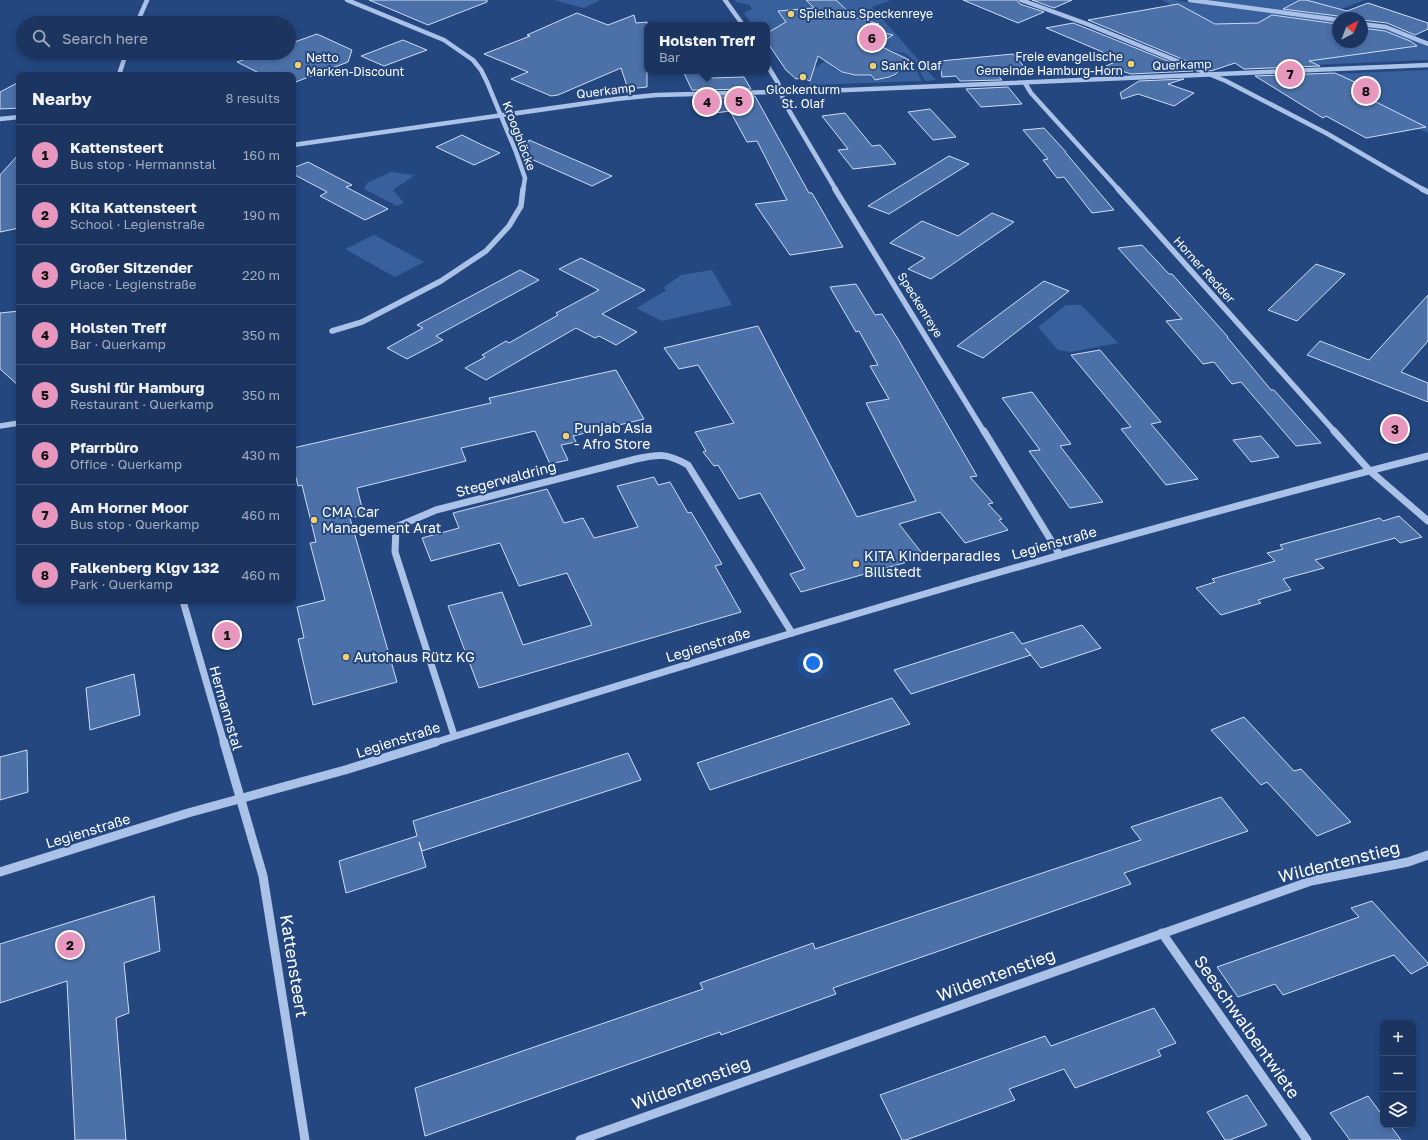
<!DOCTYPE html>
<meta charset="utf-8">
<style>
:root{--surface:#1b3560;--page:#243d66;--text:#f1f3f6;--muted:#a0abbd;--line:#395075;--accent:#e797bd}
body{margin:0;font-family:"Golos Text",sans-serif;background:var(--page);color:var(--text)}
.controls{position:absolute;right:12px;bottom:12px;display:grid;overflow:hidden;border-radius:8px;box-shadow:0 2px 6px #0003}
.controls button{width:36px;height:36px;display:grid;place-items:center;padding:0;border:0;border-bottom:1px solid var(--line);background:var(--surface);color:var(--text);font:20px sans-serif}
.compass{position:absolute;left:1332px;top:12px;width:36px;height:36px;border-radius:50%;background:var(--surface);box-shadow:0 2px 6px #0003;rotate:42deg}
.you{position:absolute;left:813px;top:663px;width:14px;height:14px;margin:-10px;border:3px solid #fff;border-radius:50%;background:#1a73e8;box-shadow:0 0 0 6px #1a73e833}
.badge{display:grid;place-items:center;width:26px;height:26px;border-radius:50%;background:var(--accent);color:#111;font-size:13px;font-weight:700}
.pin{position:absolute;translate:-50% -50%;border:2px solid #fff;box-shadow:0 1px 4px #0006}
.popup{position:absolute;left:644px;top:22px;width:126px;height:52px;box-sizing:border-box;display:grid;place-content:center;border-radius:8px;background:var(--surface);filter:drop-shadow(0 1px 3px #0005);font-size:13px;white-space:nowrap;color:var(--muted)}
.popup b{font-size:15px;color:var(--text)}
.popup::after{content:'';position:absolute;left:50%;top:100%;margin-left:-8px;border:8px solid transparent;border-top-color:var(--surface)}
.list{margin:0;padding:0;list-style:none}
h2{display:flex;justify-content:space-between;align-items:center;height:52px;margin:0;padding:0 16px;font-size:17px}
h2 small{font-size:13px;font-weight:400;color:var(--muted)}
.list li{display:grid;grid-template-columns:26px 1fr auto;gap:12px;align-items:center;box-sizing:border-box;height:60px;padding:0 16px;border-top:1px solid var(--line)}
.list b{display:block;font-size:15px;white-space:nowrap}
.list p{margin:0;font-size:13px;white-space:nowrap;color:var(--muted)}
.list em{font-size:13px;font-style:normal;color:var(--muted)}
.icon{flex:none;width:22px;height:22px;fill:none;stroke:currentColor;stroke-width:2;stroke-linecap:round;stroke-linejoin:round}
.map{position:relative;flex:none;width:1428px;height:1140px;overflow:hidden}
.search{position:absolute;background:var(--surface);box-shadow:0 2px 6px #0003;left:16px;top:16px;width:280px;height:44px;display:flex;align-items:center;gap:10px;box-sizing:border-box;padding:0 14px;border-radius:22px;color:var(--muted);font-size:15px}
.panel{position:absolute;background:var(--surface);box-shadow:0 2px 6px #0003;left:16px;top:72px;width:280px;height:532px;border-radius:8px}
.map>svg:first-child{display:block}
.green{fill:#38609d}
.building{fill:#4c71a9;stroke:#cdddf5}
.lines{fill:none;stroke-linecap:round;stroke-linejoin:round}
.minor-far3{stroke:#aac2e7;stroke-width:4.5}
.minor-far2{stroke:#aac2e7;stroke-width:5.5}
.minor-far1{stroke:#aac2e7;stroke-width:7}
.minor{stroke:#aac2e7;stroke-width:9}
.poi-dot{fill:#f1d16d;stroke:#244780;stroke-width:1.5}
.labels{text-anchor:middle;stroke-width:4;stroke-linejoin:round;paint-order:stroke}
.far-poi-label{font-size:12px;fill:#fff;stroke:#244780;text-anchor:start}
.far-street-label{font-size:12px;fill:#fff;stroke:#244780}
.poi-label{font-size:14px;fill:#fff;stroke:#244780;text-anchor:start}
.street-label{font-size:14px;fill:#fff;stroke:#244780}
.near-street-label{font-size:17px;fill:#fff;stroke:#244780}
</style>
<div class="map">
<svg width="1428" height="1140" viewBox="0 0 1428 1140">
<rect width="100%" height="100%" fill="#244780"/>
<!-- green -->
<g class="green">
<polygon points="554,0 598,0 599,1 583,8"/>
<polygon points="735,0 891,0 872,7 936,80 925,81 915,61 906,54 877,46 892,36 870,29 878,24 864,20 776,28 768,32 767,39 767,25 752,25 744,13 752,9 750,5 736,2"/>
<path d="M1162,0H1173L1338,22V42H1362V25C1386,28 1407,36 1428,47V60L1287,66Z"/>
<polygon points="1196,0 1365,0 1336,11 1354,18 1338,18"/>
<path d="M878,49C907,53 909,55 922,81L810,85L809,80L813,76L807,73L833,56L831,65C840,76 857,76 870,76L873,80C883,79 899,79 902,68H913C909,54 890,52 878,49Z"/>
<polygon points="1428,70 1428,133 1308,75"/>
<polygon points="391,172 415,175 393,190 404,203 397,206 364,189 367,183"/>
<polygon points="374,235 424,262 395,277 345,249"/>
<polygon points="712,270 732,305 662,321 636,308 667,290 663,288 681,275"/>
<polygon points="1066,305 1081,305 1118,343 1070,352 1058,350 1038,327"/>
</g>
<!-- building -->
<g class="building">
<polygon points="369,0 487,0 487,2 428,25"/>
<polygon points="806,0 836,0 854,17 879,24 870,29 893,35 878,45 909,60 896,74 889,77 875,80 871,75 855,75 842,72 818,56 810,81 803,78 796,79 786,70 767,42 767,33 786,22 778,11 814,8"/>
<polygon points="963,0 1017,0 1020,4 1044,12 1018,23"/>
<polygon points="1032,0 1072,0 1054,8"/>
<polygon points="1300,0 1306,0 1347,11 1368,3 1428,23 1428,29 1415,35 1387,23 1362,20 1362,18 1341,18 1338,16 1283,9"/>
<polygon points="1178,4 1215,24 1258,23 1272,15 1338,24 1338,42 1362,42 1362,28 1385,31 1410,41 1417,46 1309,61 1320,66 1244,69 1235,63 1211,71 1088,20"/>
<polygon points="577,13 608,25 634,15 636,23 647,22 647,87 628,89 621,68 558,95 551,96 511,79 528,72 484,54 530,36 527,35"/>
<polygon points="1073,23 1086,28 1193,71 1131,74 1106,66 1115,62 1097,56 1105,53 1046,28"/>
<polygon points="317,34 352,50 348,62 293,83 293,75 263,75 237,62 263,53 289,53 289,44"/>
<polygon points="403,40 427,50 384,66 361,56"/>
<polygon points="1013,54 1028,71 996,73 1002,80 960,81 956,76 942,77 940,61"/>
<polygon points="683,71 708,71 712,78 744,77 751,89 692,90"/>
<polygon points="1335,73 1379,93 1366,97 1426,127 1366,138 1326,116 1323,118 1255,76"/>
<polygon points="1184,79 1168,84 1194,93 1174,106 1138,94 1122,99 1120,93 1139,81"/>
<polygon points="19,82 19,108 0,109 0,92"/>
<polygon points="1008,87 1022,104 981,107 966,89"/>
<polygon points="755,96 809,193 812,193 843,247 790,255 755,204 787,200 757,141 747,142 730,111 715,113 714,110 702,112 695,98"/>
<polygon points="930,109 956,137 933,140 908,112"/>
<polygon points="845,113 872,146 880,145 896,164 853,169 838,150 848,149 822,116"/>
<polygon points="1044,128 1066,152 1065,152 1114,210 1092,213 1064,177 1057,178 1043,160 1048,159 1023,130"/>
<polygon points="462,135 480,144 500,153 474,165 436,147"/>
<polygon points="529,140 612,176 592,186 522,155"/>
<polygon points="19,154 19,228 0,232 0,175"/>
<polygon points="949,156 969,164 889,214 868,206"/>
<polygon points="308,162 352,185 346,187 388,209 365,220 320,196 327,192 293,174 293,168"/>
<polygon points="992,213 1014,222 931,279 908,269 925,258 890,243 922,221 958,236"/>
<polygon points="1142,245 1169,274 1172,274 1228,337 1227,337 1271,390 1274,390 1321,443 1296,446 1241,382 1232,384 1214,362 1203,364 1166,321 1182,319 1118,248"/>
<polygon points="581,258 645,290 602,314 637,332 616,345 599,336 595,338 576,328 486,380 465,368 485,357 482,355 506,341 509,343 558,315 556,313 599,290 559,269"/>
<polygon points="1316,264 1345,274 1297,321 1268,310"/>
<polygon points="520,270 539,280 436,336 443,340 407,359 387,348 423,328 417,325"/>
<polygon points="1044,281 1069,291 983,358 957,346"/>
<polygon points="856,284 875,315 882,314 898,339 977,476 970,477 993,503 988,504 1002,519 999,520 1008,530 965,543 940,512 899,524 925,557 801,592 790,574 805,569 760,493 739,499 718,465 714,466 703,452 706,451 695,432 734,423 698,365 679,369 664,348 758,326 857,517 916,501 866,403 889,399 870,366 878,365 859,331 856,332 830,287"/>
<polygon points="1428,295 1428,341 1401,372 1428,383 1428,402 1307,355 1320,341 1369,360"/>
<polygon points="19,311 19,386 0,369 0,313"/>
<polygon points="1100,350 1161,422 1151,424 1198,479 1166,485 1121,429 1131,427 1071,355"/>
<polygon points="616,370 644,419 573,436 576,442 561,445 568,460 550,464 535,431 461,448 466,461 357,488 364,515 350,518 397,682 313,705 298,639 304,638 297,607 325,600 310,543 316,542 302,485 298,486 293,466 293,448 491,403 489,398"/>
<polygon points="1032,392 1071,444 1060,446 1103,502 1070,508 1029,451 1040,450 1002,398"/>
<polygon points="1261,436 1279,457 1251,462 1233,440"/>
<polygon points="654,477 658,485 670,482 688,513 691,512 722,564 715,566 741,612 479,688 448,606 502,592 523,645 592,625 567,573 519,586 500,543 431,561 422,538 459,528 453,513 547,489 564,523 583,518 594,538 638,527 617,486"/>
<polygon points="1399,516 1422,537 1400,543 1395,538 1315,560 1324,568 1283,579 1291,590 1258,600 1261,603 1221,615 1196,588 1215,582 1212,579 1275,561 1267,553 1283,549 1280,545 1380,518 1383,521"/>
<polygon points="1082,625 1101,648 1041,668 1025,648 1031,655 911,694 894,670 1013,632 1022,644"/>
<polygon points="134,674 140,715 90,730 86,688"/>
<polygon points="892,698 910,724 710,790 697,763"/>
<polygon points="1244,717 1294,771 1301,769 1351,822 1317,836 1267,782 1261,785 1211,730"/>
<polygon points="27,750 28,792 0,800 0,757"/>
<polygon points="628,753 641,780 422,851 419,842 426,867 346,893 339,861 417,836 413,821"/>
<polygon points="1221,797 1248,831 1124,873 1131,884 833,988 836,994 721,1035 720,1032 425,1136 415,1088 703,989 700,983 813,943 815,949 1141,840 1131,827"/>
<polygon points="154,896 160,951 124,963 129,1013 116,1018 126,1140 75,1140 67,981 0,1003 0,944"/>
<polygon points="1372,901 1428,963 1428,965 1411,974 1394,955 1283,995 1275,984 1238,997 1217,967 1359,917 1351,908"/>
<polygon points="1154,1008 1176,1043 1158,1050 1161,1056 1075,1088 1064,1069 1009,1089 1015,1100 906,1140 902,1140 880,1095 1045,1036 1051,1046"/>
<polygon points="1247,1095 1267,1125 1230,1140 1225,1140 1207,1112"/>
<polygon points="1368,1096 1383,1116 1383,1125 1390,1125 1401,1140 1350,1140 1330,1113"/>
</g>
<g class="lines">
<!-- minor-far3 -->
<g class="minor-far3">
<polyline points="347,0 444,40 473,60 481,70 487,82 516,152 525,178 523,190"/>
<polyline points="725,0 743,25"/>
<polyline points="1021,0 1087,24 1226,81 1326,133 1424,190"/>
<polyline points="1190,0 1338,20"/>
<polyline points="137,23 147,0"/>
<polyline points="1362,24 1386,27 1428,44"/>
<polyline points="767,65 778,83 784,102 836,190"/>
<polyline points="119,75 126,53"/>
<polyline points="1025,83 1031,93 1119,190"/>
<polyline points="0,119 19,117"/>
<polyline points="293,145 616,99 656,95 847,90 1428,65"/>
</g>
<!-- minor-far2 -->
<g class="minor-far2">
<polyline points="835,189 984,432"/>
<polyline points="1118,189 1335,432"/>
<polyline points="1422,189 1428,192"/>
<polyline points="332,331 362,322 441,281 486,251 509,226 521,206 523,189"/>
<polyline points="0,426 19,423"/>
</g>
<!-- minor-far1 -->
<g class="minor-far1">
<polyline points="984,431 1060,555"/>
<polyline points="1334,431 1369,470 1428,521"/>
<polyline points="183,601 224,743"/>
<path d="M454,735L395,552L396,527L436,510L636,459C659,454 667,453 688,465L792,633"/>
<path d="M433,743C763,640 1093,541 1428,456"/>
</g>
<!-- minor -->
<g class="minor">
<polyline points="224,742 263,876 305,1140"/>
<polyline points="0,872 188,813 345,770 436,742"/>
<polyline points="1162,933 1307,1140"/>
<polyline points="580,1140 1311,881 1408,862 1428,855"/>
</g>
</g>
<!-- markers -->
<g class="poi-dot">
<circle cx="791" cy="14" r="4"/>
<circle cx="1131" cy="64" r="4"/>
<circle cx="298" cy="65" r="4"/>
<circle cx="873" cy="66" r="4"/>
<circle cx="803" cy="77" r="4"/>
<circle cx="566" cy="436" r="4"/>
<circle cx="314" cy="520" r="4"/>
<circle cx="856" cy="564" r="4"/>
<circle cx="346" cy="657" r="4"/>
</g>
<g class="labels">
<!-- far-poi labels -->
<g class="far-poi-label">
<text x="799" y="18">Spielhaus Speckenreye</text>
<text x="1123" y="61" text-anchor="end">Freie evangelische<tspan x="1123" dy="14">Gemeinde Hamburg-Horn</tspan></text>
<text x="306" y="62">Netto<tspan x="306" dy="14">Marken-Discount</tspan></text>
<text x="881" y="70">Sankt Olaf</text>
<text x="803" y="94" text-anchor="middle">Glockenturm<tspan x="803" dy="14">St. Olaf</tspan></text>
</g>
<!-- far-street labels -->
<g class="far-street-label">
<text transform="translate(1182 65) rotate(-2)" y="4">Querkamp</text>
<text transform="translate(606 91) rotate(-7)" y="4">Querkamp</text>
<text transform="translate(519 136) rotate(69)" y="4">Kroogblöcke</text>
<text transform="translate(1204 270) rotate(48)" y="4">Horner Redder</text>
<text transform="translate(920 305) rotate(58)" y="4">Speckenreye</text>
</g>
<!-- poi labels -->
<g class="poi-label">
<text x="574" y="433">Punjab Asia<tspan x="574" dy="16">- Afro Store</tspan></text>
<text x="322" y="517">CMA Car<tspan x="322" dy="16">Management Arat</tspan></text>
<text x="864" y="561">KITA Kinderparadies<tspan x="864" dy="16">Billstedt</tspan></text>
<text x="354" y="662">Autohaus Rütz KG</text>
</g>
<!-- street labels -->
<g class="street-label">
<text transform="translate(506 479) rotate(-15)" y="5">Stegerwaldring</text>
<text transform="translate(1054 543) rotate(-16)" y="5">Legienstraße</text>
<text transform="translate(708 645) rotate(-17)" y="5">Legienstraße</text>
<text transform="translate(226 708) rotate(74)" y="5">Hermannstal</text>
<text transform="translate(398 740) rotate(-18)" y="5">Legienstraße</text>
<text transform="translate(88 831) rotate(-17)" y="5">Legienstraße</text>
</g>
<!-- near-street labels -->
<g class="near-street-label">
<text transform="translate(1339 862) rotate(-14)" y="6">Wildentenstieg</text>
<text transform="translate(294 966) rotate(81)" y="6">Kattensteert</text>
<text transform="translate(996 975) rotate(-20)" y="6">Wildentenstieg</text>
<text transform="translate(1247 1027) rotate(55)" y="6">Seeschwalbentwiete</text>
<text transform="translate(691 1083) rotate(-20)" y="6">Wildentenstieg</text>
</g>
</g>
</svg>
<div class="controls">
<button>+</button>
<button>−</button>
<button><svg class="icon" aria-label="layers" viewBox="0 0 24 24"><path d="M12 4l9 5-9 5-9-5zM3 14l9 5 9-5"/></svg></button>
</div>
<svg class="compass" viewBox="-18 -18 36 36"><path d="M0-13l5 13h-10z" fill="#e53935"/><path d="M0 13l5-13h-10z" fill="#a0abbd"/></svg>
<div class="you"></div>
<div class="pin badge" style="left:227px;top:635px">1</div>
<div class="pin badge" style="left:70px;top:945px">2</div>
<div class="pin badge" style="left:1395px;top:429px">3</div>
<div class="pin badge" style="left:707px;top:102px">4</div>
<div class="popup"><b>Holsten Treff</b>Bar</div>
<div class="pin badge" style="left:739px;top:101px">5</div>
<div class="pin badge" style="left:872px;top:38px">6</div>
<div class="pin badge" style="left:1290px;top:74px">7</div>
<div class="pin badge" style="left:1366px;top:91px">8</div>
<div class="search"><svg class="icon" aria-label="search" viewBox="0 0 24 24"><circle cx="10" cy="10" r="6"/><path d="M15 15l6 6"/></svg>Search here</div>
<section class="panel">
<h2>Nearby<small>8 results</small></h2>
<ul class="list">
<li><span class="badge">1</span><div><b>Kattensteert</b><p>Bus stop · Hermannstal</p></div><em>160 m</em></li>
<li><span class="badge">2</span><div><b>Kita Kattensteert</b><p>School · Legienstraße</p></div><em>190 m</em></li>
<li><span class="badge">3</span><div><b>Großer Sitzender</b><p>Place · Legienstraße</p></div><em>220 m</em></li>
<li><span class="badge">4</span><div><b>Holsten Treff</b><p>Bar · Querkamp</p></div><em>350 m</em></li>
<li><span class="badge">5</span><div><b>Sushi für Hamburg</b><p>Restaurant · Querkamp</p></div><em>350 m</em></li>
<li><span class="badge">6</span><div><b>Pfarrbüro</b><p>Office · Querkamp</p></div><em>430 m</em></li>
<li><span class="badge">7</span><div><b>Am Horner Moor</b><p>Bus stop · Querkamp</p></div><em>460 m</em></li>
<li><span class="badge">8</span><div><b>Falkenberg Klgv 132</b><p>Park · Querkamp</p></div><em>460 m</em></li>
</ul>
</section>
</div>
